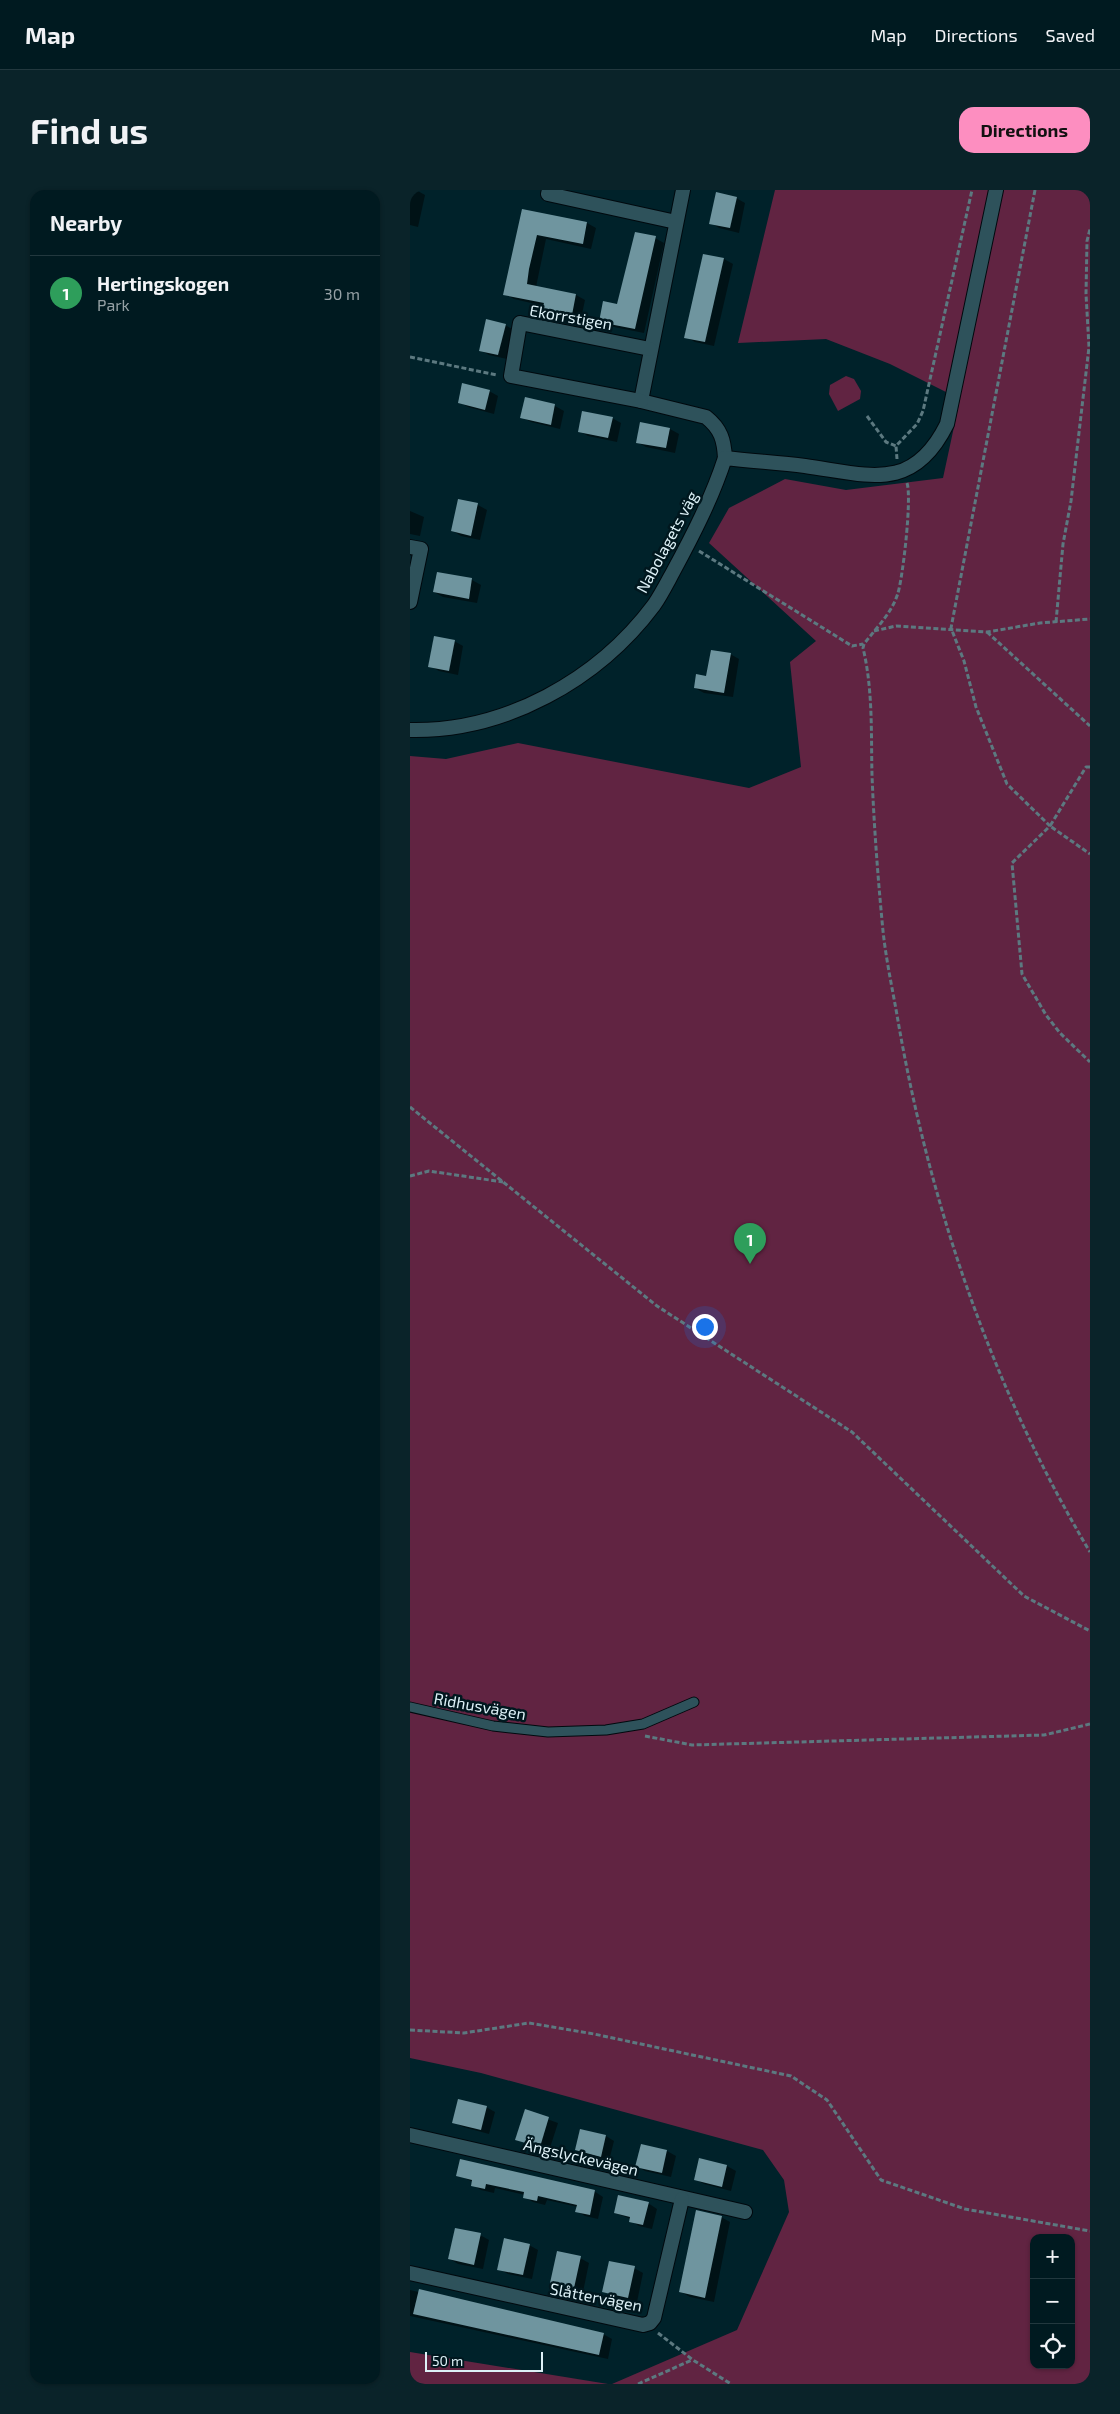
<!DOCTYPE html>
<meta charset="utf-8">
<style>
:root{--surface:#001a20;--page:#0a2329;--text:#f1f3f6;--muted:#95a1a5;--line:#22383e;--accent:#fd8ec0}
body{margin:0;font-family:"Exo 2",sans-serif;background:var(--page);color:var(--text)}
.controls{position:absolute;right:15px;bottom:15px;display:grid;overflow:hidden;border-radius:10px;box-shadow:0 1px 4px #0004}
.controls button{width:45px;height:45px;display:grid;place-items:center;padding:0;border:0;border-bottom:1px solid var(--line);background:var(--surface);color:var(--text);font:25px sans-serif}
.scale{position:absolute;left:15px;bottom:12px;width:118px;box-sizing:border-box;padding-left:5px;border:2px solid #ddf1f7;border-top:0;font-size:14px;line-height:18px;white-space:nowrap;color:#ddf1f7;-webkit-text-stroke:4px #00171e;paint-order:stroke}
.you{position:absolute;left:294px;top:1136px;width:18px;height:18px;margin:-12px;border:4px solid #fff;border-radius:50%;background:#1a73e8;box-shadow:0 0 0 8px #1a73e833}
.badge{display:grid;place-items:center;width:32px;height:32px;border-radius:50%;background:var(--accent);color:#fff;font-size:16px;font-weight:700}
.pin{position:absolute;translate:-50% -41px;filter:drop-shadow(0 1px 2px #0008)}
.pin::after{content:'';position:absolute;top:26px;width:18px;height:15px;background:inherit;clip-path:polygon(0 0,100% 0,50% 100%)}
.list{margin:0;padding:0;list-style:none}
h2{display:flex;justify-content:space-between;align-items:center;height:65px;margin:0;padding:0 20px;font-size:21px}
h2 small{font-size:16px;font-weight:400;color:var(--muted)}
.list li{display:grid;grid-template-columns:32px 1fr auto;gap:15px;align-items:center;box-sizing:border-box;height:75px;padding:0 20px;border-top:1px solid var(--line)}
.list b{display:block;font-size:19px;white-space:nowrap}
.list p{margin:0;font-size:16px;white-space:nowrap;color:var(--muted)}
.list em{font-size:16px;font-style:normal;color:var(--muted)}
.icon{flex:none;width:28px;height:28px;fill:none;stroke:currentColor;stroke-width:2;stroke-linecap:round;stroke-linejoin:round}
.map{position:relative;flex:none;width:680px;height:2194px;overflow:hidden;border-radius:15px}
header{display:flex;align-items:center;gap:30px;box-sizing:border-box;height:70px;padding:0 25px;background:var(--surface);border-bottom:1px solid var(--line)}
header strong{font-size:24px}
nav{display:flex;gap:28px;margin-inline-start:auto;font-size:18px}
.intro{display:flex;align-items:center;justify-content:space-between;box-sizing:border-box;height:120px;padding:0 30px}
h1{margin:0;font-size:35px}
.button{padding:12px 22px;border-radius:15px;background:var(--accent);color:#111;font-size:18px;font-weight:700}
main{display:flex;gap:30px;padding:0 30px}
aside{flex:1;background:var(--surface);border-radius:15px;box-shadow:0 1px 4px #0004}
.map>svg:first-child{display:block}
.green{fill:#612442;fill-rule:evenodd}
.shadow{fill:#0007}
.building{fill:#6f959f}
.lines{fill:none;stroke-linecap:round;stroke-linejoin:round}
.service-casing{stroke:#00090e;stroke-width:11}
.minor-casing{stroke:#00090e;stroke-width:16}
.path{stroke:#5c7980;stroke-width:3;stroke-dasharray:5 2.5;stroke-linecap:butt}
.service{stroke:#2e525b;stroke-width:9}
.minor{stroke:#2e525b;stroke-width:14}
.labels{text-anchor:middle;stroke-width:5;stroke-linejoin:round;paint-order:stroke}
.street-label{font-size:16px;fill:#ddf1f7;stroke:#00171e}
</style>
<header>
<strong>Map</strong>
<nav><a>Map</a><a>Directions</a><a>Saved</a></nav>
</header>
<div class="intro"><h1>Find us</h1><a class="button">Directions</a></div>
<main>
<aside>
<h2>Nearby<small></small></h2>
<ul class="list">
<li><span class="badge" style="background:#2e9e5b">1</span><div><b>Hertingskogen</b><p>Park</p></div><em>30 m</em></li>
</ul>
</aside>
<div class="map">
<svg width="680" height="2194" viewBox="0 0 680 2194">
<rect width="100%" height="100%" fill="#00222a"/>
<!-- green -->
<g class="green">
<path d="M365,0H680V2194H202L327,2140L379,2022L374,1990L353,1960L71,1883L0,1868V566L36,569L108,553L339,598L391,577L380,472L406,451L299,353L319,318L375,289L436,300L533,288L550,209L480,174L416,149L328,153ZM624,2048H661V2175H624Z"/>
<polygon points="436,186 444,189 451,201 450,209 428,221 419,204 420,195"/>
<polygon points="0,2162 198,2194 0,2194"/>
</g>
<!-- shadow -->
<g class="shadow">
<polygon points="0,0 6,0 15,5 8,37 0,35"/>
<polygon points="326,8 335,13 329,43 309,38 301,33"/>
<polygon points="113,21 177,33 186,38 181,59 136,49 126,97 166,105 175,110 171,129 142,124 134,119 134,116 104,109 95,104"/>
<polygon points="245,48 254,53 234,143 199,136 190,131 208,115"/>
<polygon points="294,65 314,69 323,74 304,156 285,152 276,147"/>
<polygon points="95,135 104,140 97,169 79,165 70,160"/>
<polygon points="79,201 88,206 84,224 58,217 49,212"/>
<polygon points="116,209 145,216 154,221 150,239 121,232 112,227"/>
<polygon points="202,228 211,233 207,252 178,246 169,241"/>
<polygon points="231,234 260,239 269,244 265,263 236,257 227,252"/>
<polygon points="49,311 68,315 77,320 70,350 51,346 43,341"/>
<polygon points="0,321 14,327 10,346 0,344"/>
<polygon points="28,383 62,390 71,395 67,413 33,407 24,402"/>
<polygon points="44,451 53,456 48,485 29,481 20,476"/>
<polygon points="320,464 329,469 323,507 294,503 285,498"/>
<polygon points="76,1917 85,1922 79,1944 53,1937 44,1932"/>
<polygon points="115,1921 148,1933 139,1961 107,1949"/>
<polygon points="196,1946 204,1951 199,1971 175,1965 166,1960"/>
<polygon points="231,1955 257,1961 266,1966 261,1987 235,1981 227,1976"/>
<polygon points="317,1976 326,1981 321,2001 294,1994 285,1989"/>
<polygon points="48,1985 184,2001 193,2007 188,2029 175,2026 167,2021 168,2017 137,2010 135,2015 123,2012 114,2007 115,2005 85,1998 84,2003 71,2000 63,1995 63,1992"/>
<polygon points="238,2013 247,2019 242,2039 229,2036 221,2031 221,2029 205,2023"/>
<polygon points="311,2027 320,2032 304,2112 280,2107 271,2102"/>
<polygon points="70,2045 79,2050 73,2079 48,2074 40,2069"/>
<polygon points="119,2055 128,2060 122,2089 98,2084 89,2079"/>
<polygon points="170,2068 179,2073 173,2102 150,2097 142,2092"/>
<polygon points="224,2078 233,2083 227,2112 203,2106 194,2101"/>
<polygon points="0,2100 193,2144 202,2149 198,2169 0,2126"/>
</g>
<!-- building -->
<g class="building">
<polygon points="306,2 327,7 320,38 299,34"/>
<polygon points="112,19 177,32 173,54 127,45 119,79 117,94 166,104 162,125 132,119 134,113 93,105"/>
<polygon points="225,42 246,46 225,139 189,132 193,111 207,114"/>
<polygon points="293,64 314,68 295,152 274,148"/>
<polygon points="76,129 96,134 88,165 69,161"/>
<polygon points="52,193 80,200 75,220 48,213"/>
<polygon points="115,207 145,214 141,235 110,228"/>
<polygon points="172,221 203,227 198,248 168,242"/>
<polygon points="230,232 260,238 256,258 226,253"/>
<polygon points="48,309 68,313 61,346 41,341"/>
<polygon points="27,382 62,388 59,409 23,402"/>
<polygon points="24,446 45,450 39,481 18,477"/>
<polygon points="301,460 321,463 314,503 284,498 286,484 296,486"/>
<polygon points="48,1909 77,1916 71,1940 42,1933"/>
<polygon points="115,1919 139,1927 130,1957 105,1950"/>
<polygon points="170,1939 196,1945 191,1967 165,1960"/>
<polygon points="231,1954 257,1960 252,1983 225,1977"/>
<polygon points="289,1968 317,1975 312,1997 284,1990"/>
<polygon points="50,1969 185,2000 180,2025 165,2022 167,2015 128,2006 127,2011 113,2008 114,2002 76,1994 75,1999 61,1996 62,1990 46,1986"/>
<polygon points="208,2005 239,2012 233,2035 219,2032 220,2027 204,2023"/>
<polygon points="286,2020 312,2026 295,2108 269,2102"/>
<polygon points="45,2038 71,2043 64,2075 38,2069"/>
<polygon points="94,2048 120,2054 113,2085 87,2080"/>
<polygon points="147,2061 171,2066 164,2098 140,2093"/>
<polygon points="199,2071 225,2076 218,2108 192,2102"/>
<polygon points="9,2099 194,2143 189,2165 3,2124"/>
</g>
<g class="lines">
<defs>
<polyline id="service" points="0,1517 83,1536 138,1542 196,1540 233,1534 284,1512"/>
<g id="minor">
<polyline points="139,0 138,4 266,32"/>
<path d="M273,0L231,211L296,227C311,239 314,250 315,268"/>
<polyline points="231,211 101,186 110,133 240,159"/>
<polyline points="0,357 11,359 0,412"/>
<path d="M0,540C95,542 188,490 244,415C251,405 257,393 263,382C283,345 302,308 315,268C342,271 369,273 395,276C459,285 503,303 537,234L586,0"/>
<polyline points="0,1945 335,2022"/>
<polyline points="0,2083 233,2135 240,2133 244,2128 272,2009"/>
</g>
</defs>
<!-- service casing -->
<use href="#service" class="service-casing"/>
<!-- minor casing -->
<use href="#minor" class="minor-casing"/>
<!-- path -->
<g class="path">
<polyline points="625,0 541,438 554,471 566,517 597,594 640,636 602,673 612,784 636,825 650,843 680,872"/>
<polyline points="0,167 87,185"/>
<polyline points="457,226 476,252 486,256"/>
<polyline points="487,269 486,256 507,234 513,221 562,0"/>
<path d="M497,293C502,308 493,386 488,403C482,423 466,438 454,454L453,458C463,499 461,544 462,585C464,637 468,689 473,741C476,769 482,797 487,825C519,1013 582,1198 680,1362"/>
<polyline points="289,361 442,456 453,454"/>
<polyline points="646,432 653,354 661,311 679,157 676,104 677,51 680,39"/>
<polyline points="464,441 486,436 577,442 630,433 680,429"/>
<polyline points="577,442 680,536"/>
<polyline points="680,577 676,577 640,636 680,664"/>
<polyline points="0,917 247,1116 442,1242 614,1406 680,1441"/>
<polyline points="0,986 19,981 93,992"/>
<polyline points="235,1546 282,1555 634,1545 680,1534"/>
<polyline points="0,1840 54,1843 119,1833 184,1844 381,1886 417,1910 471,1990 555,2019 680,2041"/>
<polyline points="248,2143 283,2170 321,2194"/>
<polyline points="228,2194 282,2170"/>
</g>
<!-- service -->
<use href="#service" class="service"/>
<!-- minor -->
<use href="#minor" class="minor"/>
</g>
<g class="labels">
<!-- street labels -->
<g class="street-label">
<text transform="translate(161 127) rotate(10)" y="6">Ekorrstigen</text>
<text transform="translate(257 352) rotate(-62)" y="6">Nabolagets väg</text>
<text transform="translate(70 1516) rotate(10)" y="6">Ridhusvägen</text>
<text transform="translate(171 1967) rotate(13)" y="6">Ängslyckevägen</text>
<text transform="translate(186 2107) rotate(11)" y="6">Slåttervägen</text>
</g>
</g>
</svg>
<div class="controls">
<button>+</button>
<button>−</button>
<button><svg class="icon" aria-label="locate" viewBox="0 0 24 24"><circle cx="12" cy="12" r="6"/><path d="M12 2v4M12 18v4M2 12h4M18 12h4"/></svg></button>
</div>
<div class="scale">50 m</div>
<div class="you"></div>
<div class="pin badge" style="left:340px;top:1074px;background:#2e9e5b">1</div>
</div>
</main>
